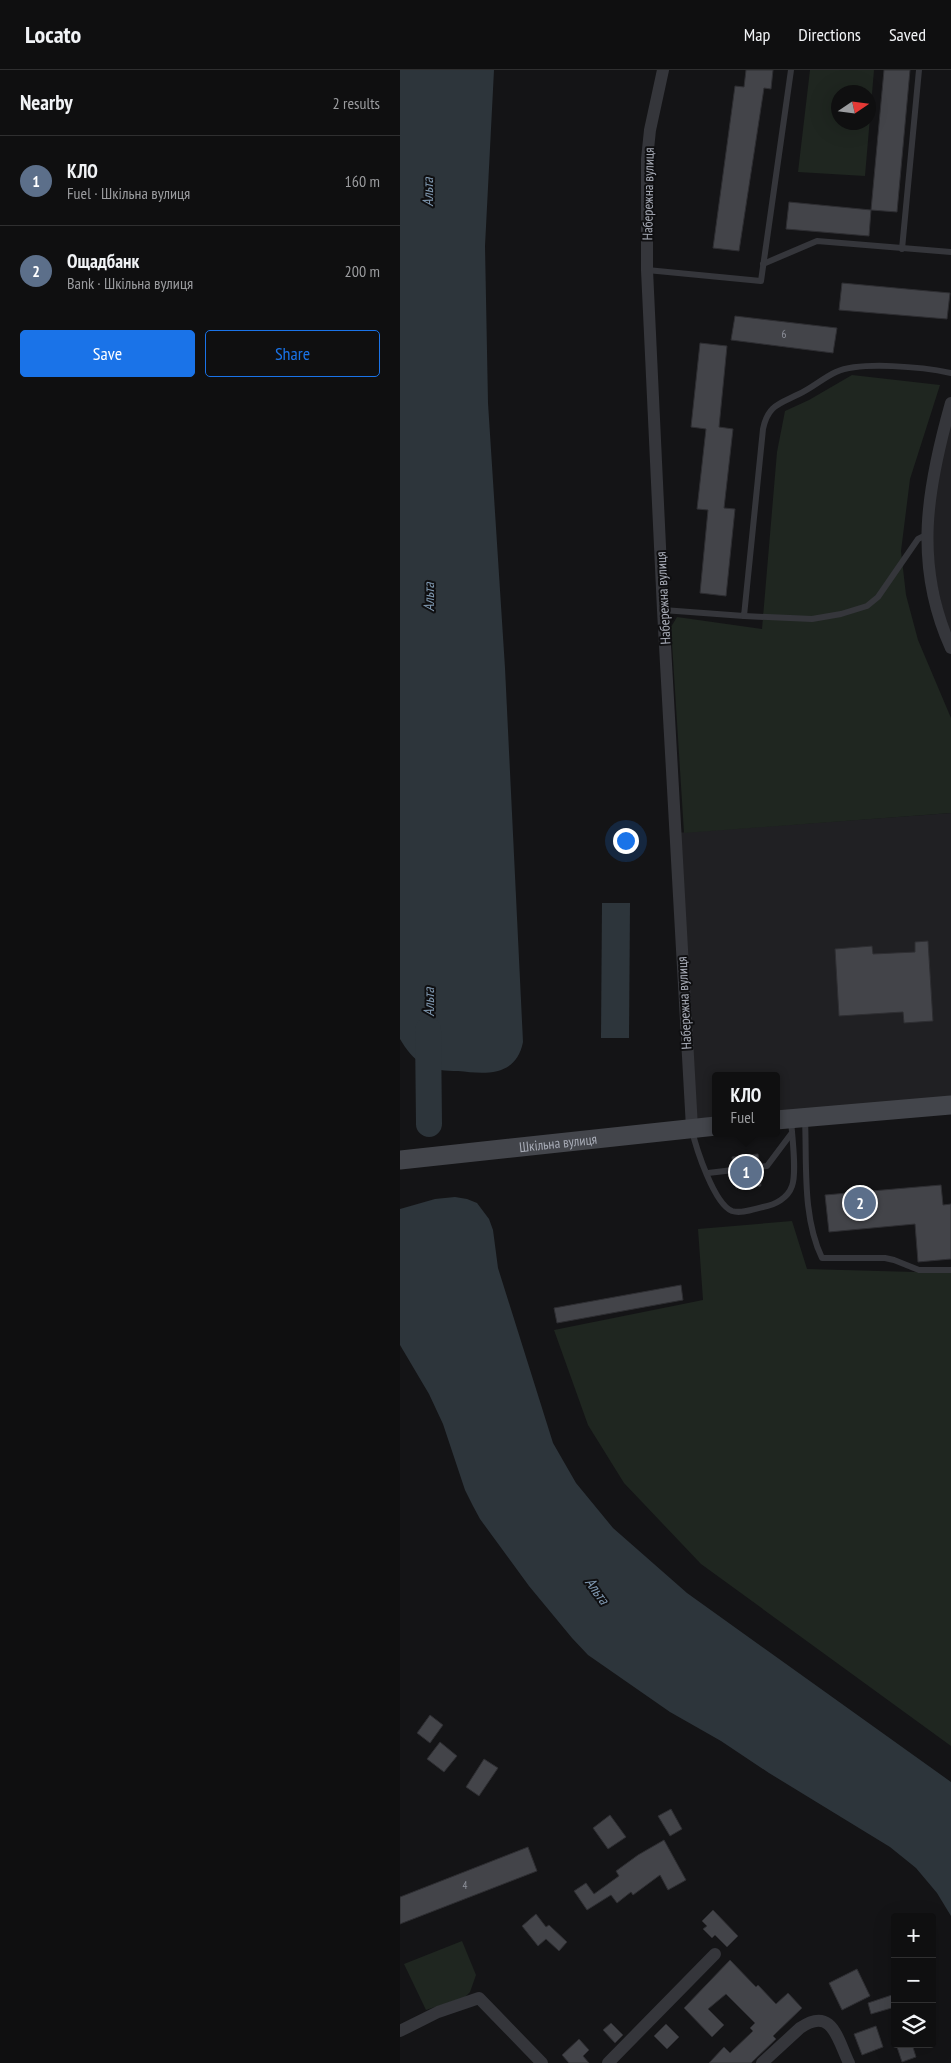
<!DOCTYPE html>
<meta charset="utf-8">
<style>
:root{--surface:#0f0f10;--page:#1d1d1e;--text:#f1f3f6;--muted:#9b9c9f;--line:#2f2f30;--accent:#1a73e8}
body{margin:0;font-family:"PT Sans Narrow",sans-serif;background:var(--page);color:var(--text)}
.controls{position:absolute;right:15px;bottom:15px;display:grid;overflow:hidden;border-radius:5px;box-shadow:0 5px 20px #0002}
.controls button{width:45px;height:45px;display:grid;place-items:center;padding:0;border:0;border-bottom:1px solid var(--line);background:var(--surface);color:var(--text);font:25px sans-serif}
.compass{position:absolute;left:431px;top:15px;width:45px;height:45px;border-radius:50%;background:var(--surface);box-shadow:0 5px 20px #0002;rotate:77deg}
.you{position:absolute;left:225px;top:770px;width:18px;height:18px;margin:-12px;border:4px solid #fff;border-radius:50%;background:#1a73e8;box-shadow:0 0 0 8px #1a73e833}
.badge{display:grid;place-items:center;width:32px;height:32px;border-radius:50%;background:var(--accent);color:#fff;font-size:16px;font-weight:700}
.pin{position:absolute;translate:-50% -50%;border:2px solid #fff;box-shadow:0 1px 5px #0006}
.popup{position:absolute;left:312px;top:1002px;width:68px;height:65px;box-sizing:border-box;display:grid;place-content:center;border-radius:5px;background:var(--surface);filter:drop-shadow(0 1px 4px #0005);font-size:16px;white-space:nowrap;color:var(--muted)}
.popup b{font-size:19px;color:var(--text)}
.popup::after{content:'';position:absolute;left:50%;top:100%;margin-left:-10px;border:10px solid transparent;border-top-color:var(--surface)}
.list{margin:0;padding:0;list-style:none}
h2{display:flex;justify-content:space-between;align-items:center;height:65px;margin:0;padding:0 20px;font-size:21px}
h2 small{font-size:16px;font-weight:400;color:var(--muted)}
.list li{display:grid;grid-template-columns:32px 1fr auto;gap:15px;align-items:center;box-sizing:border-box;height:90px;padding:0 20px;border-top:1px solid var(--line)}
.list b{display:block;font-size:19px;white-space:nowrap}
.list p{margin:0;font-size:16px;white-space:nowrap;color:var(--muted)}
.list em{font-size:16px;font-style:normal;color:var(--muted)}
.actions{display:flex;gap:10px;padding:15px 20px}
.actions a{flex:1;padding:11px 0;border:1px solid var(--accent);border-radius:5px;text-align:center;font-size:18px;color:var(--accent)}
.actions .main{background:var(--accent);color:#fff}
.icon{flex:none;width:28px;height:28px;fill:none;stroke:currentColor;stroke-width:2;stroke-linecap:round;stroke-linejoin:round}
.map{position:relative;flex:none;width:551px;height:1993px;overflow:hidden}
header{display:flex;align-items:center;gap:30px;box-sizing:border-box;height:70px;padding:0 25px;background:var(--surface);border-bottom:1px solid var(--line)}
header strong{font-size:24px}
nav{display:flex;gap:28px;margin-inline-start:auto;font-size:18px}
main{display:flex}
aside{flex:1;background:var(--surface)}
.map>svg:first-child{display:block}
.built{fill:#202023}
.green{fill:#1f2620;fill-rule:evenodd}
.water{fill:#2d353b}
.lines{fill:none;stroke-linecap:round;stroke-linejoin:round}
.river{stroke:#2d353b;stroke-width:26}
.building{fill:#434449;stroke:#2e2e32}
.lane{stroke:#35363b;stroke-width:6}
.street{stroke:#35363b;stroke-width:12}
.secondary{stroke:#43454b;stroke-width:19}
.labels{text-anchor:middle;stroke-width:4;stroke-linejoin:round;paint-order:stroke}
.number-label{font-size:11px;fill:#8e919b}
.street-label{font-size:14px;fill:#a7abb6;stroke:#0f0f11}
.water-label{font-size:15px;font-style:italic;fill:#7f98b0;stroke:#0f0f11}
</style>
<header>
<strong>Locato</strong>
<nav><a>Map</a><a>Directions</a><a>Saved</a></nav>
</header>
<main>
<aside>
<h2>Nearby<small>2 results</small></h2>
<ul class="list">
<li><span class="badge" style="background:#5c6f8a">1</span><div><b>КЛО</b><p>Fuel · Шкільна вулиця</p></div><em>160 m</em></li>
<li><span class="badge" style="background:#5c6f8a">2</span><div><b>Ощадбанк</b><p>Bank · Шкільна вулиця</p></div><em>200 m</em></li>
</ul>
<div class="actions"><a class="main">Save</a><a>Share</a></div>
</aside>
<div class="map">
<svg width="551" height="1993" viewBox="0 0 551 1993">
<rect width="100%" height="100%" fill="#141416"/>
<!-- built -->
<g class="built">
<polygon points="551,334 551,576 526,465"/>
<polygon points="551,743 551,1035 376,1050 376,1006 316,1006 316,1056 292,1058 275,763"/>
</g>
<!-- green -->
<g class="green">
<path d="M410,0H474L465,106L398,102ZM468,22V52H438V22Z"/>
<polygon points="452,305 540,315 510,409 501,481 506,525 518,570 551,648 551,743 284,763 271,557 277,547 362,559 377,382 385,341 409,330"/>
<polygon points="392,1151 407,1199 551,1203 551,1676 301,1494 224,1413 188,1355 154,1260 303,1230 298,1159"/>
<polygon points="62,1871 76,1905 70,1922 65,1927 26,1940 4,1894"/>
</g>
<!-- water -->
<g class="water">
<path d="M0,0H94L85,176L88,333L105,598L123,972C116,1007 86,1004 58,1001C46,1001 34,1000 24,995C13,989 6,979 0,969Z"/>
<polygon points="202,833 230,833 229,968 201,968"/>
<polygon points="55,1127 67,1129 77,1133 89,1149 93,1160 98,1198 153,1373 176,1413 213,1458 287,1523 551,1712 551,1846 537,1823 516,1798 490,1777 369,1703 321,1671 270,1642 188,1585 172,1568 129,1516 80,1449 73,1436 65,1420 43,1354 29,1324 0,1275 0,1139 35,1129"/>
</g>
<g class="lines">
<!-- river -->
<polyline class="river" points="28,960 29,1054"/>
</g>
<!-- building -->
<g class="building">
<polygon points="346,0 373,0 371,19 364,18 339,181 313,178 335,16 344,17"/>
<polygon points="484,0 510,0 497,142 471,140"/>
<polygon points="389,132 471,140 469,166 386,159"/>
<polygon points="442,213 550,223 547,249 439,240"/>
<polygon points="335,246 437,258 433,283 331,270"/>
<polygon points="300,273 327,276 319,357 333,359 324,438 335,439 326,526 300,523 308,440 297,439 306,359 291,357"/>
<polygon points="528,871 533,951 504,953 503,942 439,946 435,879 472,876 473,884 515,882 515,872"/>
<polygon points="358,1084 359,1092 333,1095 332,1087"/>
<polygon points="360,1102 361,1116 336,1118 334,1105"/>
<polygon points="541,1115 543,1135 551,1134 551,1189 518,1192 515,1154 429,1162 425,1125"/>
<polygon points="281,1215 283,1230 157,1253 154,1238"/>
<polygon points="30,1645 43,1655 30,1673 17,1663"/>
<polygon points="40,1672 57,1686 44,1702 27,1689"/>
<polygon points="84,1689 98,1698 79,1726 66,1717"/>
<polygon points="271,1739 282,1759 270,1766 258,1746"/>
<polygon points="210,1745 226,1767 208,1779 193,1758"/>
<polygon points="264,1770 286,1810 268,1820 260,1805 233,1825 231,1822 217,1833 211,1825 187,1840 174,1821 186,1813 194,1824 219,1806 216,1801 238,1785"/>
<polygon points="128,1777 137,1801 0,1854 0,1827"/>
<polygon points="313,1840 338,1866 327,1877 315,1865 312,1868 303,1859 307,1856 302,1851"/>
<polygon points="136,1844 146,1857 149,1855 167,1872 159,1881 146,1869 138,1876 122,1856"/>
<polygon points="330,1890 356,1917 358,1915 376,1934 388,1923 402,1938 373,1966 376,1969 351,1993 309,1993 324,1977 330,1983 353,1961 350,1958 355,1953 326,1924 308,1939 324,1955 312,1967 284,1938"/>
<polygon points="457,1899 470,1926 442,1940 429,1913"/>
<polygon points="495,1924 495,1937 471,1944 468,1933"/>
<polygon points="211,1953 223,1965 215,1973 203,1960"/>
<polygon points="266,1954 279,1967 267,1979 254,1966"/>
<polygon points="476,1956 483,1977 462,1985 454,1964"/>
<polygon points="179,1969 189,1980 183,1986 189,1993 169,1993 162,1985"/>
<polygon points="506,1974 512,1974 516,1987 502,1992 497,1977"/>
</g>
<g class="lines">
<!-- lane -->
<g class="lane">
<polyline points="502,179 519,0"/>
<polyline points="363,194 417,171 551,182"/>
<polyline points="247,200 361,211 391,0"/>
<path d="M263,540L344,546L363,359C368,335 379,334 399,324C412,318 423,308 436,302C461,291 523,297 551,303"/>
<polyline points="344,546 412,549 441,544 467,536 478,527 518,469 526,465"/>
<path d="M405,1049C407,1094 402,1146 422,1188H485L494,1190L519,1200H551"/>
<path d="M292,1060C296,1078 314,1134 332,1141C341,1144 354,1139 363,1137C375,1135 388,1128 392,1116C397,1103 392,1065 391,1050"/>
<polyline points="308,1103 367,1096 391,1064"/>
</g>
<!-- street -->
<g class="street">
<polyline points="263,0 250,60 247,89 247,200 263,540 292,1058"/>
<path d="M551,333C527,418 513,494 551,578"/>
<polyline points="0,1961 38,1942 79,1928 142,1993"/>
<polyline points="208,1993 315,1884"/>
<path d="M362,1993L400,1958C432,1936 437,1968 449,1993"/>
</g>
<!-- secondary -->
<g class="secondary">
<polyline points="376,1050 551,1035"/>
<path id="s1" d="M0,1090L316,1056"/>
</g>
</g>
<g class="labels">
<!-- number labels -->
<g class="number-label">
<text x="384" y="268">6</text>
<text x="65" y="1819">4</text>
</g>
<!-- street labels -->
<g class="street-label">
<text transform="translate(248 124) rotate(-89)" y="5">Набережна вулиця</text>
<text transform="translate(263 528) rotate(-93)" y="5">Набережна вулиця</text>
<text transform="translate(284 933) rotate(-93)" y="5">Набережна вулиця</text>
<text dy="5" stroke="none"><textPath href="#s1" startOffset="159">Шкільна вулиця</textPath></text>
</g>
<!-- water labels -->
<g class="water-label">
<text transform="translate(28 122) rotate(-90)" y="5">Альта</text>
<text transform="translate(29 527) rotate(-90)" y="5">Альта</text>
<text transform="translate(29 932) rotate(-90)" y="5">Альта</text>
<text transform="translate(197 1521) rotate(54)" y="5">Альта</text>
</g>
</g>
</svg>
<div class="controls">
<button>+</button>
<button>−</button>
<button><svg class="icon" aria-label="layers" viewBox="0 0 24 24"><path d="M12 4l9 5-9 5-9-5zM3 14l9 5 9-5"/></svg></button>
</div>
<svg class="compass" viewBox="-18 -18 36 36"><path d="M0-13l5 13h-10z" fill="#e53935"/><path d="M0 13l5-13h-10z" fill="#9b9c9f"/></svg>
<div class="you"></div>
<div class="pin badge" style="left:346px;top:1102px;background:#5c6f8a">1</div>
<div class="popup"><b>КЛО</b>Fuel</div>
<div class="pin badge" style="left:460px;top:1133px;background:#5c6f8a">2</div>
</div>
</main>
